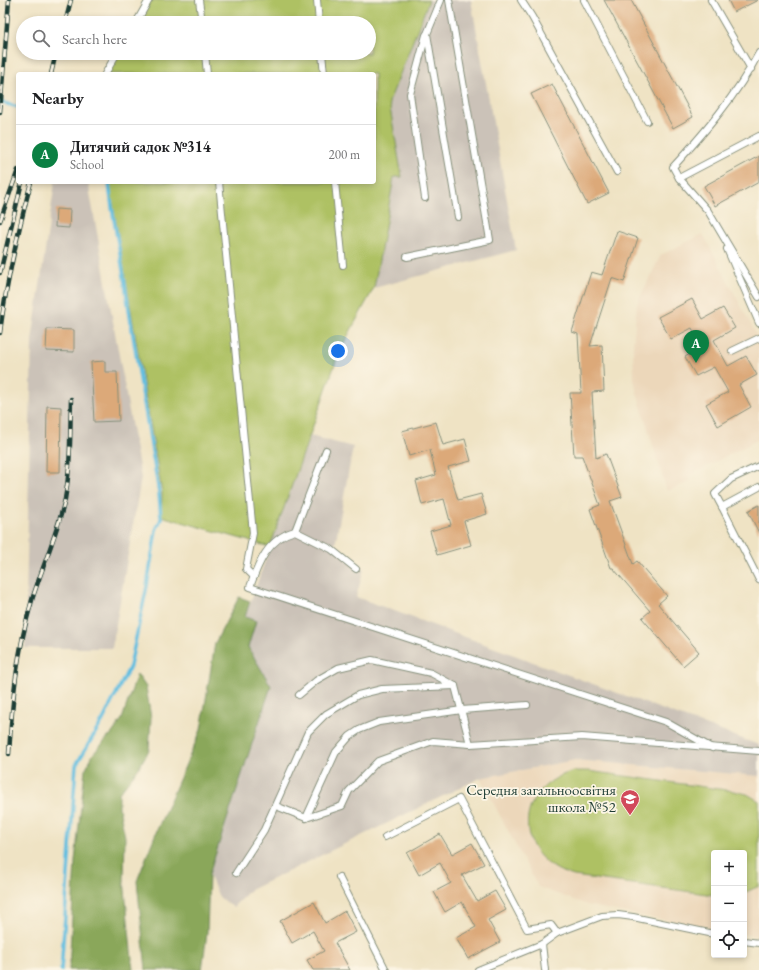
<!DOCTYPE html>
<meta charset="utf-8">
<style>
:root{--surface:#fff;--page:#f6f6f6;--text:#202124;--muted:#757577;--line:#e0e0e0;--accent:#0b8043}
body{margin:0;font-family:"EB Garamond",serif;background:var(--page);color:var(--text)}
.controls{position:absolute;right:12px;bottom:12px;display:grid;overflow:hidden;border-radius:4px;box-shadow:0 2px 6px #0003}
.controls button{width:36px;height:36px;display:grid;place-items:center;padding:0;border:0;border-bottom:1px solid var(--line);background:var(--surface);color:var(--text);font:20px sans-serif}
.you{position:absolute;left:338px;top:351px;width:14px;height:14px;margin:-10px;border:3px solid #fff;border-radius:50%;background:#1a73e8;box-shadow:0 0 0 6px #1a73e833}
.badge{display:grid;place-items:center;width:26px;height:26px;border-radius:50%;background:var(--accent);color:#fff;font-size:13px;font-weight:700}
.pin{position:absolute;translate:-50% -33px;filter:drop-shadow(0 1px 2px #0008)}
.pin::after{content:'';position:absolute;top:21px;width:14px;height:12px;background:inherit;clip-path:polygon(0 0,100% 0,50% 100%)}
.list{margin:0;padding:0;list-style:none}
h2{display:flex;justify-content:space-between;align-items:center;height:52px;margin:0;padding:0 16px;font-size:17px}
h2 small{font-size:13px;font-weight:400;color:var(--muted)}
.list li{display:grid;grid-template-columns:26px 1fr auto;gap:12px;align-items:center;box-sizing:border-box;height:60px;padding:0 16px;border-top:1px solid var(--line)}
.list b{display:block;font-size:15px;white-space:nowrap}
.list p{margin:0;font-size:13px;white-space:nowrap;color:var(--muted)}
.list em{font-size:13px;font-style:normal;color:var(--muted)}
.icon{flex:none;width:22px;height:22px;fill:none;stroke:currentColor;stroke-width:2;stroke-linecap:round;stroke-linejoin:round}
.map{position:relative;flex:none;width:759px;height:970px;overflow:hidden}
.search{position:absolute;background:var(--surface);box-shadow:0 2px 6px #0003;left:16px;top:16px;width:360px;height:44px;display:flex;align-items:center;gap:10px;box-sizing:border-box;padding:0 14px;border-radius:22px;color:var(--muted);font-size:15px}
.panel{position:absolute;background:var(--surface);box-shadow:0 2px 6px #0003;left:16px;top:72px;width:360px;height:112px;border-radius:4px}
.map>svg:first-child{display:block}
.built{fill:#ecd7ba}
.industrial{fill:#cbc2b8}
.green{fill:#aec164;stroke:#667f4c}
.forest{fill:#8aa75a;stroke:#547247}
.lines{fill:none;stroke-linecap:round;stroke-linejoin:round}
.stream{stroke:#62bee0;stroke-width:3.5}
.building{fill:#dca979}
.lane-casing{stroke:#87907c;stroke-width:8}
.lane{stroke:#fff;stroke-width:6}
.rail-casing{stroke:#1f3d34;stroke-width:4.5}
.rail{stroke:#fcf5e5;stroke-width:3;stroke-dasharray:9;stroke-linecap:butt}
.labels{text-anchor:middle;stroke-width:3.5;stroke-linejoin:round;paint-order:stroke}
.poi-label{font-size:15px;fill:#1f3d34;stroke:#fcf5e5;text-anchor:end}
</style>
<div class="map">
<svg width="759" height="970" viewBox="0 0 759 970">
<rect width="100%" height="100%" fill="#fcf5e5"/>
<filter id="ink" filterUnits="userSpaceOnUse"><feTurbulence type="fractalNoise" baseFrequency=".025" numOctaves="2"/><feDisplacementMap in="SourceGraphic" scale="8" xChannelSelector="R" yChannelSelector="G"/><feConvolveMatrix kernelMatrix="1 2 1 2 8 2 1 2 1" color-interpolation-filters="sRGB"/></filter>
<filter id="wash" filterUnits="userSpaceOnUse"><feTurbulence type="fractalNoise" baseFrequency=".012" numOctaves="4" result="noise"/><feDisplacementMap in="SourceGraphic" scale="16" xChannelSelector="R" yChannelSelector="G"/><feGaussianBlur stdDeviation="0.9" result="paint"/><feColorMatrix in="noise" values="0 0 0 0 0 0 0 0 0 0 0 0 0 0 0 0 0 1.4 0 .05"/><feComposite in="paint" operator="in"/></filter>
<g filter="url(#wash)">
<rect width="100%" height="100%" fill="#efe3c4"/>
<!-- built -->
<g class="built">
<polygon points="703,234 759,340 759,439 688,476 690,482 667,491 637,393 634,379 633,347 637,303 661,255"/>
<polygon points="575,760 759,776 759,937 744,934 744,853 714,853 714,929 590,906 538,887 480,778"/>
</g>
<!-- industrial -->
<g class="industrial">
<polygon points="429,0 471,0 516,250 374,288 394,177 402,176 389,102"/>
<polygon points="55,182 88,182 141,478 112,648 25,648 32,341"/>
<polygon points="310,436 353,447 335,545 364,569 356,597 759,745 759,776 575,760 480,778 250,890 233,907 219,897 209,874 271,686 248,647 245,617"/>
</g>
<!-- green -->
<g class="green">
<polygon points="149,0 429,0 389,102 402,177 394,177 374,288 340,350 270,547 161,516 162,493 109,182 374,182 374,74 106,74 118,53 369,53 369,23 136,23"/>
<path d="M574,771H588L734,791L747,794L759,801V886L744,893V853H714V895L574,876C512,859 512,788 574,771Z"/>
</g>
<!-- forest -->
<g class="forest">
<polygon points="239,597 250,601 245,617 256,621 248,647 271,686 209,874 207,933 202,970 146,970 137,881 157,830 201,730 215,643"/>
<polygon points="137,674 146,687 151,718 149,750 138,769 119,793 119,808 125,837 124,880 133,970 69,970 75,861 85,770 93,754 113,732 122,719"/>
</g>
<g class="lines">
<!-- stream -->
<g class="stream">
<polyline points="0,102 18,107"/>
<path d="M61,970L76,765L103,720L130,666L147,586L156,530L161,519L159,493C148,425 136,358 126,290C121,254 112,218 109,182"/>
</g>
</g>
<g id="blocks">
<!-- building -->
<g class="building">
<polygon points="604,0 631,0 693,117 673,128"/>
<polygon points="728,0 758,0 734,12"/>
<polygon points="552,84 609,193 587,204 531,94"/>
<polygon points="759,156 759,182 715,206 704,186"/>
<polygon points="56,209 70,210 69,228 55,227"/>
<polygon points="617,231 638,238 624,282 612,278 590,346 602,345 604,391 592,392 596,458 606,454 622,497 610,501 633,564 637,561 667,596 658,604 699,652 683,666 642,618 650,611 613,568 611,568 590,509 600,505 582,456 574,456 570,393 581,393 578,334 572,332 591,272 602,275"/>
<polygon points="692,299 703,319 723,308 735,328 714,340 728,366 746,356 757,375 739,385 751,407 718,426 706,404 728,392 714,367 696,376 685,357 702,347 692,328 671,339 658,317"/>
<polygon points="47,329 74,330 74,352 46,351"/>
<polygon points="105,361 105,372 117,372 119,421 94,422 91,362"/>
<polygon points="47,406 61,407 60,472 46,472"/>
<polygon points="436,422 443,445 465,439 471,461 448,467 458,500 481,494 487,514 464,521 471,545 437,555 430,531 451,525 444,499 422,505 416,481 436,475 430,450 409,456 402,431"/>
<polygon points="759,505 759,533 748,511"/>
<polygon points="440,834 452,854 472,843 484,864 462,875 477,901 495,891 506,910 488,920 500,942 468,959 456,938 476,927 462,902 445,912 434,892 451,883 440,863 419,875 407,853"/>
<polygon points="314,902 325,923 345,911 356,932 335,943 350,970 313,970 307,960 324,951 313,931 292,943 280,921"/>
</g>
</g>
</g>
<g filter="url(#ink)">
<use href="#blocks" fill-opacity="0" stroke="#87907c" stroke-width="1"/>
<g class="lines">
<defs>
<g id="lane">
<polyline points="199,0 202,23"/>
<polyline points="317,0 319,23"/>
<polyline points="441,0 427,34 458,217"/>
<polyline points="521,0 532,17 617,172"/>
<polyline points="584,0 647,121"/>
<polyline points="711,0 751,69"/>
<polyline points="136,23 149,0"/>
<polyline points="205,53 207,74"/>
<polyline points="322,53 324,74"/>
<path d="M759,53C736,96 705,132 673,167L679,178L708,211L759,297"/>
<polyline points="105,74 117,53"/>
<polyline points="679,178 759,136"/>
<polyline points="219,182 253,533 246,569 254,577"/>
<polyline points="335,182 343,265"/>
<polyline points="425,198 410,94 426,35"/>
<polyline points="727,249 759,323"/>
<polyline points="407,257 490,240 449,0"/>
<polyline points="732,351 759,338"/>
<polyline points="759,487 722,507 759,580"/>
<polyline points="722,507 715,494 731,479 759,466"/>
<polyline points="295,531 326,450"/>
<path d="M356,569L331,549L295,531C268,538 258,564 250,587L666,722L712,748"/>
<polyline points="299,695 317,680 338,668 372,660 431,673 455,686 470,744"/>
<polyline points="276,806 306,818 342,806 349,791 378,761 433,741 470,744 582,737 759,751"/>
<polyline points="306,818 336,752 350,736 359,730 379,722 462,710 527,705"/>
<polyline points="385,837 459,799 527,929 551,925 557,933"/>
<polyline points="236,873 264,830 308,732 326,714 358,695 382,689 455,686"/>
<polyline points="339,877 386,970"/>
<polyline points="744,941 759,943"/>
<polyline points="542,944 545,970"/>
<polyline points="478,970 542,944 557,933 602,916 618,915 633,917 714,934"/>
</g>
</defs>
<!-- lane casing -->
<use href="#lane" class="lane-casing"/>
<!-- lane -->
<use href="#lane" class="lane"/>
<defs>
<g id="rail">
<polyline points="65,23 71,0"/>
<polyline points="51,74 56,53"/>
<polyline points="0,112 9,0"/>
<polyline points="0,221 18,170"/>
<polyline points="0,273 22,182"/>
<path d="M0,333C6,282 18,232 31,182"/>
<path d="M9,754C12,702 17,651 32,600C42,568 58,531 65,499C71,466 70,432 71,399"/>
</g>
</defs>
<!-- rail casing -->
<use href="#rail" class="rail-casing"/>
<!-- rail -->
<use href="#rail" class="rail"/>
</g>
</g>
<!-- icons -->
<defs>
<symbol id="school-pin" viewBox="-11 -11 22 30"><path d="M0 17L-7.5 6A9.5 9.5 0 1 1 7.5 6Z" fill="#d1495b" stroke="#fcf5e5"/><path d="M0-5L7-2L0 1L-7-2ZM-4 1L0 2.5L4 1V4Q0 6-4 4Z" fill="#fff"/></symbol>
</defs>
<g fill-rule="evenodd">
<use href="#school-pin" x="619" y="788" width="22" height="30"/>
</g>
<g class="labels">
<!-- poi labels -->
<g class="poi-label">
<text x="616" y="795">Середня загальноосвітня<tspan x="616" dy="17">школа №52</tspan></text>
</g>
</g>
</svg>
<div class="controls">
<button>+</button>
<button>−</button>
<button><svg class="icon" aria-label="locate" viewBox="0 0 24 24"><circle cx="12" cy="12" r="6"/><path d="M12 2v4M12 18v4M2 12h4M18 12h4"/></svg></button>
</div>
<div class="you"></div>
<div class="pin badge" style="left:696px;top:363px">A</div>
<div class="search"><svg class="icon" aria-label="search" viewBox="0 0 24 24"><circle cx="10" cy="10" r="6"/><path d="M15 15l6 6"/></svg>Search here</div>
<section class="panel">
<h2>Nearby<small></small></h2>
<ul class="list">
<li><span class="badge">A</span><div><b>Дитячий садок №314</b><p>School</p></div><em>200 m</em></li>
</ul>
</section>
</div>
